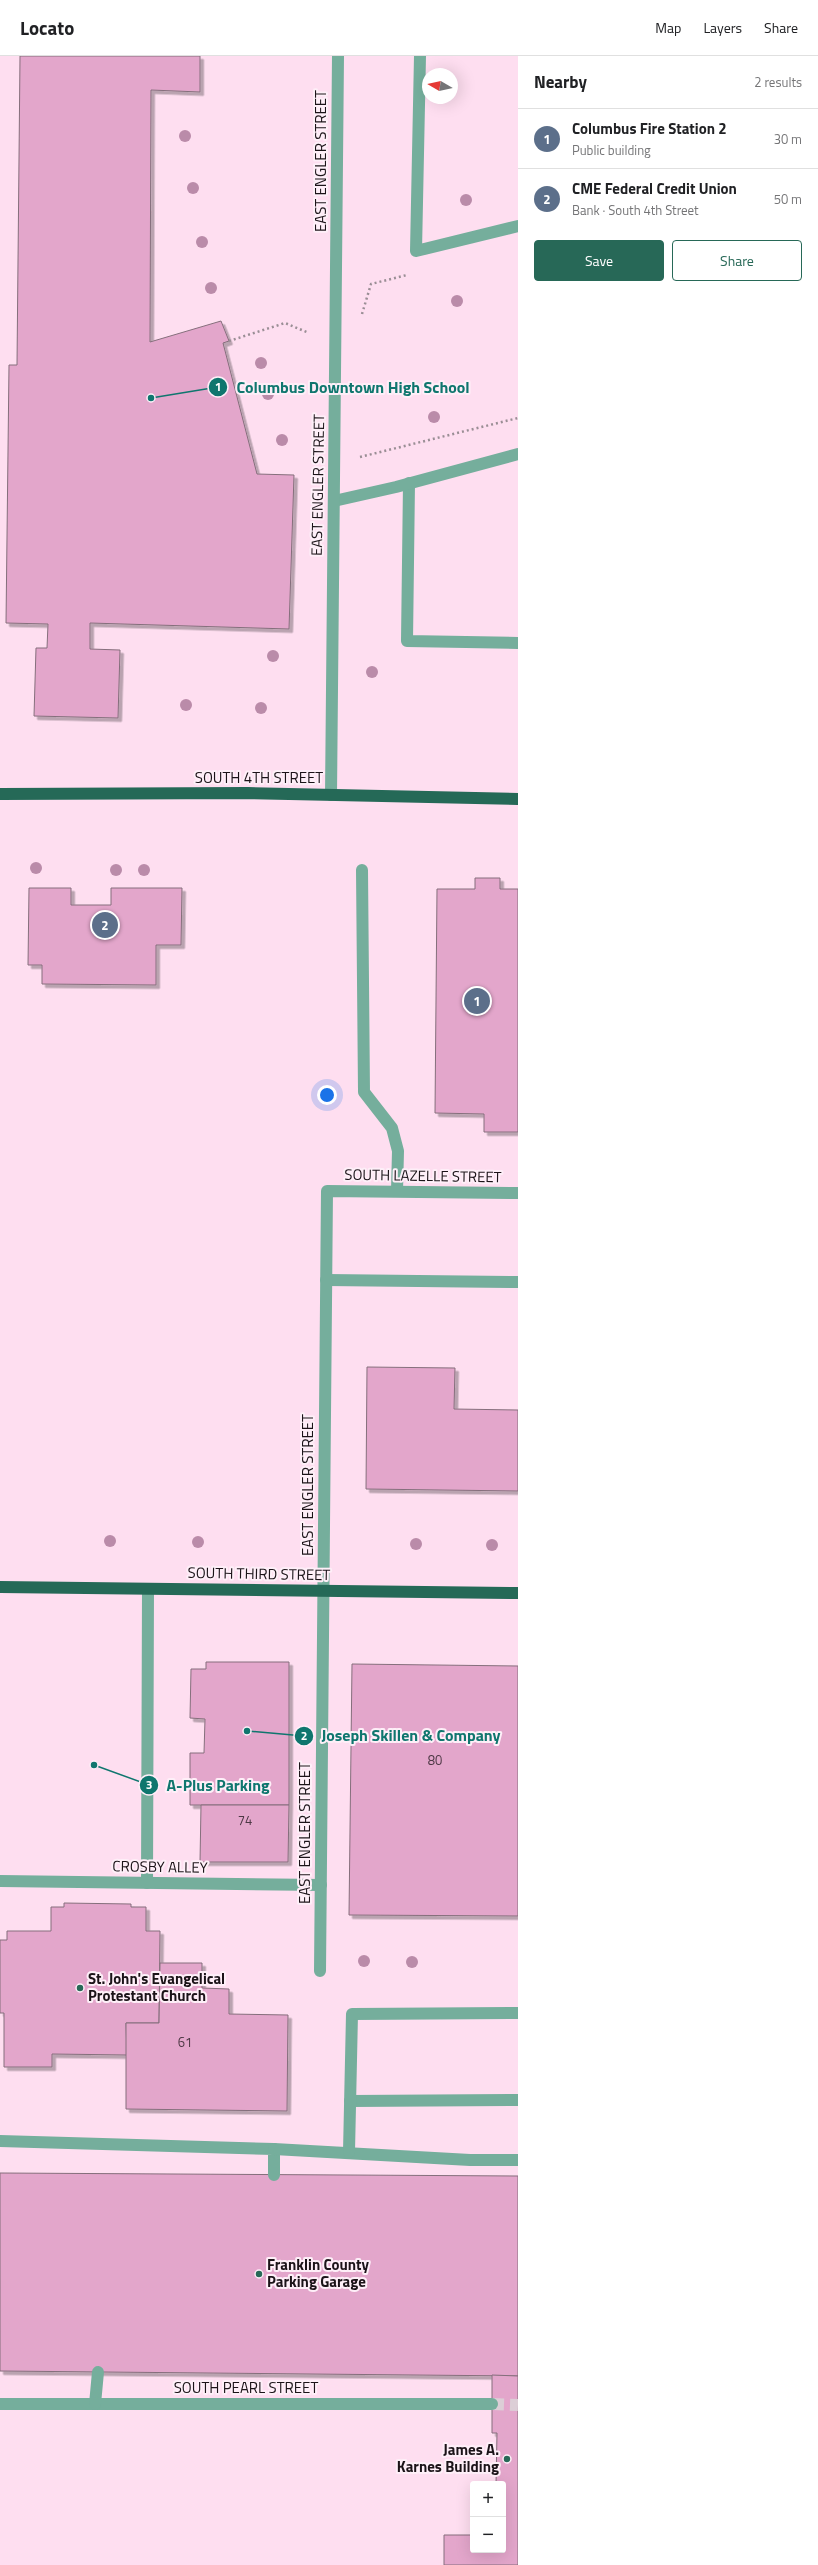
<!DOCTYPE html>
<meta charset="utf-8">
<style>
:root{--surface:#fff;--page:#f2f2f2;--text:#202124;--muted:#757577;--line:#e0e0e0;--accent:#276857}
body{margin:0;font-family:"Titillium Web",sans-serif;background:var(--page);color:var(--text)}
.controls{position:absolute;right:12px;bottom:12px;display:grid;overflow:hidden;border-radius:4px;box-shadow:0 4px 16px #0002}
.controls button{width:36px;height:36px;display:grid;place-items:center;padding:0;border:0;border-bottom:1px solid var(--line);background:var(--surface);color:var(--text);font:20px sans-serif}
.compass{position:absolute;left:422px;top:12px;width:36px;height:36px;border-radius:50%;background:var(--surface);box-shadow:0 4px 16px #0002;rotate:279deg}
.you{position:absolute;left:327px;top:1039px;width:14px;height:14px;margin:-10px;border:3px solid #fff;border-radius:50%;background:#1a73e8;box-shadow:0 0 0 6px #1a73e833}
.badge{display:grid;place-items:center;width:26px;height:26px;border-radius:50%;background:var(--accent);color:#fff;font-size:13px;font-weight:700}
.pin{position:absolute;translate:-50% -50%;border:2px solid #fff;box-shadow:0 1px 4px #0006}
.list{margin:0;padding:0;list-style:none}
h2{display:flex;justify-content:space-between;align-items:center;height:52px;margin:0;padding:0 16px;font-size:17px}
h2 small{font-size:13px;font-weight:400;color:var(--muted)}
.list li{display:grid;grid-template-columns:26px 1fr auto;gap:12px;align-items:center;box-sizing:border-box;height:60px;padding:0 16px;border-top:1px solid var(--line)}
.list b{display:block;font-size:15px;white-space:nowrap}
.list p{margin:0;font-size:13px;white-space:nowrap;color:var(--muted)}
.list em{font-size:13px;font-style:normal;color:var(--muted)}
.actions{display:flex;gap:8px;padding:12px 16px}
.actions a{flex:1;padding:9px 0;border:1px solid var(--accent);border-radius:4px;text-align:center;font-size:14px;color:var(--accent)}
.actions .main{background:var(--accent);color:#fff}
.map{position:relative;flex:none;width:518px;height:2509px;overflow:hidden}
header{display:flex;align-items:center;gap:24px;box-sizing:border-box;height:56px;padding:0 20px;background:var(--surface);border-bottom:1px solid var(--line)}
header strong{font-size:19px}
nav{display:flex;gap:22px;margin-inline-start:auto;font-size:14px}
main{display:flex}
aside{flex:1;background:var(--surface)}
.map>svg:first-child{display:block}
.built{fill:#fedef0;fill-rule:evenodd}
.building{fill:#e3a6cb;stroke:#856f7c;filter:url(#shadow)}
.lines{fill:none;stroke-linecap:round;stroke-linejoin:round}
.minor-tunnel{stroke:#dcced6;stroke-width:12;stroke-dasharray:12 6;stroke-linecap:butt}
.path{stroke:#9a8e95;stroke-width:2.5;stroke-dasharray:2 3;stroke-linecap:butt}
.minor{stroke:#75ae9c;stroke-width:12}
.major{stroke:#256957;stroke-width:12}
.tree{fill:#ba8ba9}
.poi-dot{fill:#276857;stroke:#feeff8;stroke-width:1.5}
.labels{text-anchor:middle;stroke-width:4;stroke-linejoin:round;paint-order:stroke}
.number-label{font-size:13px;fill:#4d3845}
.street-label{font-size:15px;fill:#1b1318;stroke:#feeff8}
.poi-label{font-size:15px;font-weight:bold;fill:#1b1318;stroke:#feeff8;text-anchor:start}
.leader{fill:none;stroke:#0f766e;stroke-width:1.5}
.callout-dot{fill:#0f766e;stroke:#feeff8;stroke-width:1.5}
.mark-label{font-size:12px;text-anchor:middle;font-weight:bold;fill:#fff}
.callout-label{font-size:16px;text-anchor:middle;font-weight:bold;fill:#0f766e;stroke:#feeff8;stroke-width:4;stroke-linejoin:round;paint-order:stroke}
</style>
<header>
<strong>Locato</strong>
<nav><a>Map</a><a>Layers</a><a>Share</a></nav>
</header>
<main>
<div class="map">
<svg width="518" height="2509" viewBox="0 0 518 2509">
<defs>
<filter id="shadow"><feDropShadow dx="3.5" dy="3.5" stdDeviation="0" flood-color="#0004"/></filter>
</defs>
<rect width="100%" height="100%" fill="#feeff8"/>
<!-- built -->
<path class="built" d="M0,0H518V2509H0ZM428,18H452V42H428ZM473,2428H503V2494H473Z"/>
<!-- building -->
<g class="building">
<polygon points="20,0 200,0 200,36 151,34 150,286 221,265 229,285 223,287 257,418 294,419 289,573 90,567 90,593 120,594 118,662 34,660 36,592 47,592 48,568 6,567 9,309 17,309"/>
<polygon points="475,822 500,822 500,833 518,833 518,1076 484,1076 484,1058 435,1057 437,833 475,833"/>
<polygon points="29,832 71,832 71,849 111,849 111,832 182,832 181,889 156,889 156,929 42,928 42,909 28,909"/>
<polygon points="367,1311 455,1312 454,1353 518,1354 518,1435 366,1433"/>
<polygon points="206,1606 289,1606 289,1749 190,1749 190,1697 204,1697 205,1663 190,1662 191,1613 206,1613"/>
<polygon points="352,1608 518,1610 518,1860 349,1859"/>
<polygon points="201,1749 289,1749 288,1806 200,1806"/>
<polygon points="64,1847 131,1848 131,1851 146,1851 146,1875 160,1875 159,1967 126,1967 127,1999 52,1998 52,2011 4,2011 4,1957 0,1957 0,1884 7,1884 7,1875 51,1875 51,1851 64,1851"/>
<polygon points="160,1907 202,1907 202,1932 229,1933 229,1958 288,1959 287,2055 126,2053 126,1967 159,1967"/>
<polygon points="0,2117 518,2120 518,2320 0,2315"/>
<polygon points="492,2319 518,2320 518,2509 444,2509 444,2479 473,2479 473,2494 503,2494 503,2428 496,2428 497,2377 492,2377"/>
</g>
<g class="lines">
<!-- minor-tunnel -->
<polyline class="minor-tunnel" points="492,2348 518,2349"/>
<!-- path -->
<g class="path">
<polyline points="362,258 371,228 407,219"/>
<polyline points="229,285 285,267 309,277"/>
<polyline points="360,401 518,362"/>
</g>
<!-- minor -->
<g class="minor">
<polyline points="420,0 416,195 518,170"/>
<polyline points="409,427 407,585 518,587"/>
<polyline points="334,445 396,431 518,398"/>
<polyline points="331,739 338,0"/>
<polyline points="362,814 364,1036 392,1072 398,1095 397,1135"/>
<polyline points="326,1224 518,1226"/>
<polyline points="0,1825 321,1829"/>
<polyline points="147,1827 148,1533"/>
<polyline points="320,1915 327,1135 518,1137"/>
<polyline points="350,2045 518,2044"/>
<polyline points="0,2085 274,2093 274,2119"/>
<polyline points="274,2093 470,2104 518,2104"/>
<polyline points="349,2096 352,1958 518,1957"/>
<polyline points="0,2348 492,2348"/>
<polyline points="95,2348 98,2316"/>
</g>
<!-- major -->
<g class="major">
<polyline points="0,738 248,737 518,743"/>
<polyline points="0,1531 518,1537"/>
</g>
</g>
<!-- trees -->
<g class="tree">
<circle cx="185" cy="80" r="6"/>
<circle cx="193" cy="132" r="6"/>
<circle cx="466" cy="144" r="6"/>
<circle cx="202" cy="186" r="6"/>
<circle cx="211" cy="232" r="6"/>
<circle cx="457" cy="245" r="6"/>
<circle cx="261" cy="307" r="6"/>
<circle cx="268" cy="338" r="6"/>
<circle cx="434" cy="361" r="6"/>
<circle cx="282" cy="384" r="6"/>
<circle cx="273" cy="600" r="6"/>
<circle cx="372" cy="616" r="6"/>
<circle cx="186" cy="649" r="6"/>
<circle cx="261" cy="652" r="6"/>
<circle cx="36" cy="812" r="6"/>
<circle cx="116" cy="814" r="6"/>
<circle cx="144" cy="814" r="6"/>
<circle cx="110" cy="1485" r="6"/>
<circle cx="198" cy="1486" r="6"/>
<circle cx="416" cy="1488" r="6"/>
<circle cx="492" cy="1489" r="6"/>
<circle cx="364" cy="1905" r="6"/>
<circle cx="412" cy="1906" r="6"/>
</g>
<!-- markers -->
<g class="poi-dot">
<circle cx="80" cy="1932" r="4"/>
<circle cx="259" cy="2218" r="4"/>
<circle cx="507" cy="2403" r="4"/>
</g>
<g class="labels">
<!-- number labels -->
<g class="number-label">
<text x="435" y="1709">80</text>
<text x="245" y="1769">74</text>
<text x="185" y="1991">61</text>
</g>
<!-- street labels -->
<g class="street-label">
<text transform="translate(321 105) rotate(-90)" y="5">EAST ENGLER STREET</text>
<text transform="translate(318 429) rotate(-89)" y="5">EAST ENGLER STREET</text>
<text x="259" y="727">SOUTH 4TH STREET</text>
<text transform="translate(423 1120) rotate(1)" y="5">SOUTH LAZELLE STREET</text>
<text transform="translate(308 1429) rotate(-90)" y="5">EAST ENGLER STREET</text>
<text transform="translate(259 1518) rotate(1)" y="5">SOUTH THIRD STREET</text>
<text transform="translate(305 1777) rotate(-90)" y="5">EAST ENGLER STREET</text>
<text transform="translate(160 1811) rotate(1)" y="5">CROSBY ALLEY</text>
<text x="246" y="2337">SOUTH PEARL STREET</text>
</g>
<!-- poi labels -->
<g class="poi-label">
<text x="88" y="1928">St. John's Evangelical<tspan x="88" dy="17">Protestant Church</tspan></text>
<text x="267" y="2214">Franklin County<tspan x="267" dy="17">Parking Garage</tspan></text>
<text x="499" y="2399" text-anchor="end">James A.<tspan x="499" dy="17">Karnes Building</tspan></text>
</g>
</g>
<!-- callouts -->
<path class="leader" d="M151 342L218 331M247 1675L304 1680M94 1709L149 1729"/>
<g class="callout-dot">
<circle cx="151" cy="342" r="4"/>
<circle cx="247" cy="1675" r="4"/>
<circle cx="94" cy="1709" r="4"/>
<circle cx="218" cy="331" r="10"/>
<circle cx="304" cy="1680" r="10"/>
<circle cx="149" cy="1729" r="10"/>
</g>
<g class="mark-label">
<text x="218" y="335">1</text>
<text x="304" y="1684">2</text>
<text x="149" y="1733">3</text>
</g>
<g class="callout-label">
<text x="353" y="337">Columbus Downtown High School</text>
<text x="411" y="1685">Joseph Skillen &amp; Company</text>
<text x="218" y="1735">A-Plus Parking</text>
</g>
</svg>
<div class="controls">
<button>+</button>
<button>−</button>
</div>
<svg class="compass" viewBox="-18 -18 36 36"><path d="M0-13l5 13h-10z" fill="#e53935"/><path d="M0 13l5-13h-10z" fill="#757577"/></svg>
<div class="you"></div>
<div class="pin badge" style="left:477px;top:945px;background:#5c6f8a">1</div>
<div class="pin badge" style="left:105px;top:869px;background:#5c6f8a">2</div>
</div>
<aside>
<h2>Nearby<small>2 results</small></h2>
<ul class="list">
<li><span class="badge" style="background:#5c6f8a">1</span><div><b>Columbus Fire Station 2</b><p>Public building</p></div><em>30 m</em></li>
<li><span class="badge" style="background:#5c6f8a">2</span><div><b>CME Federal Credit Union</b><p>Bank · South 4th Street</p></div><em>50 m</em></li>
</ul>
<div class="actions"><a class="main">Save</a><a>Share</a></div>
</aside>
</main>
